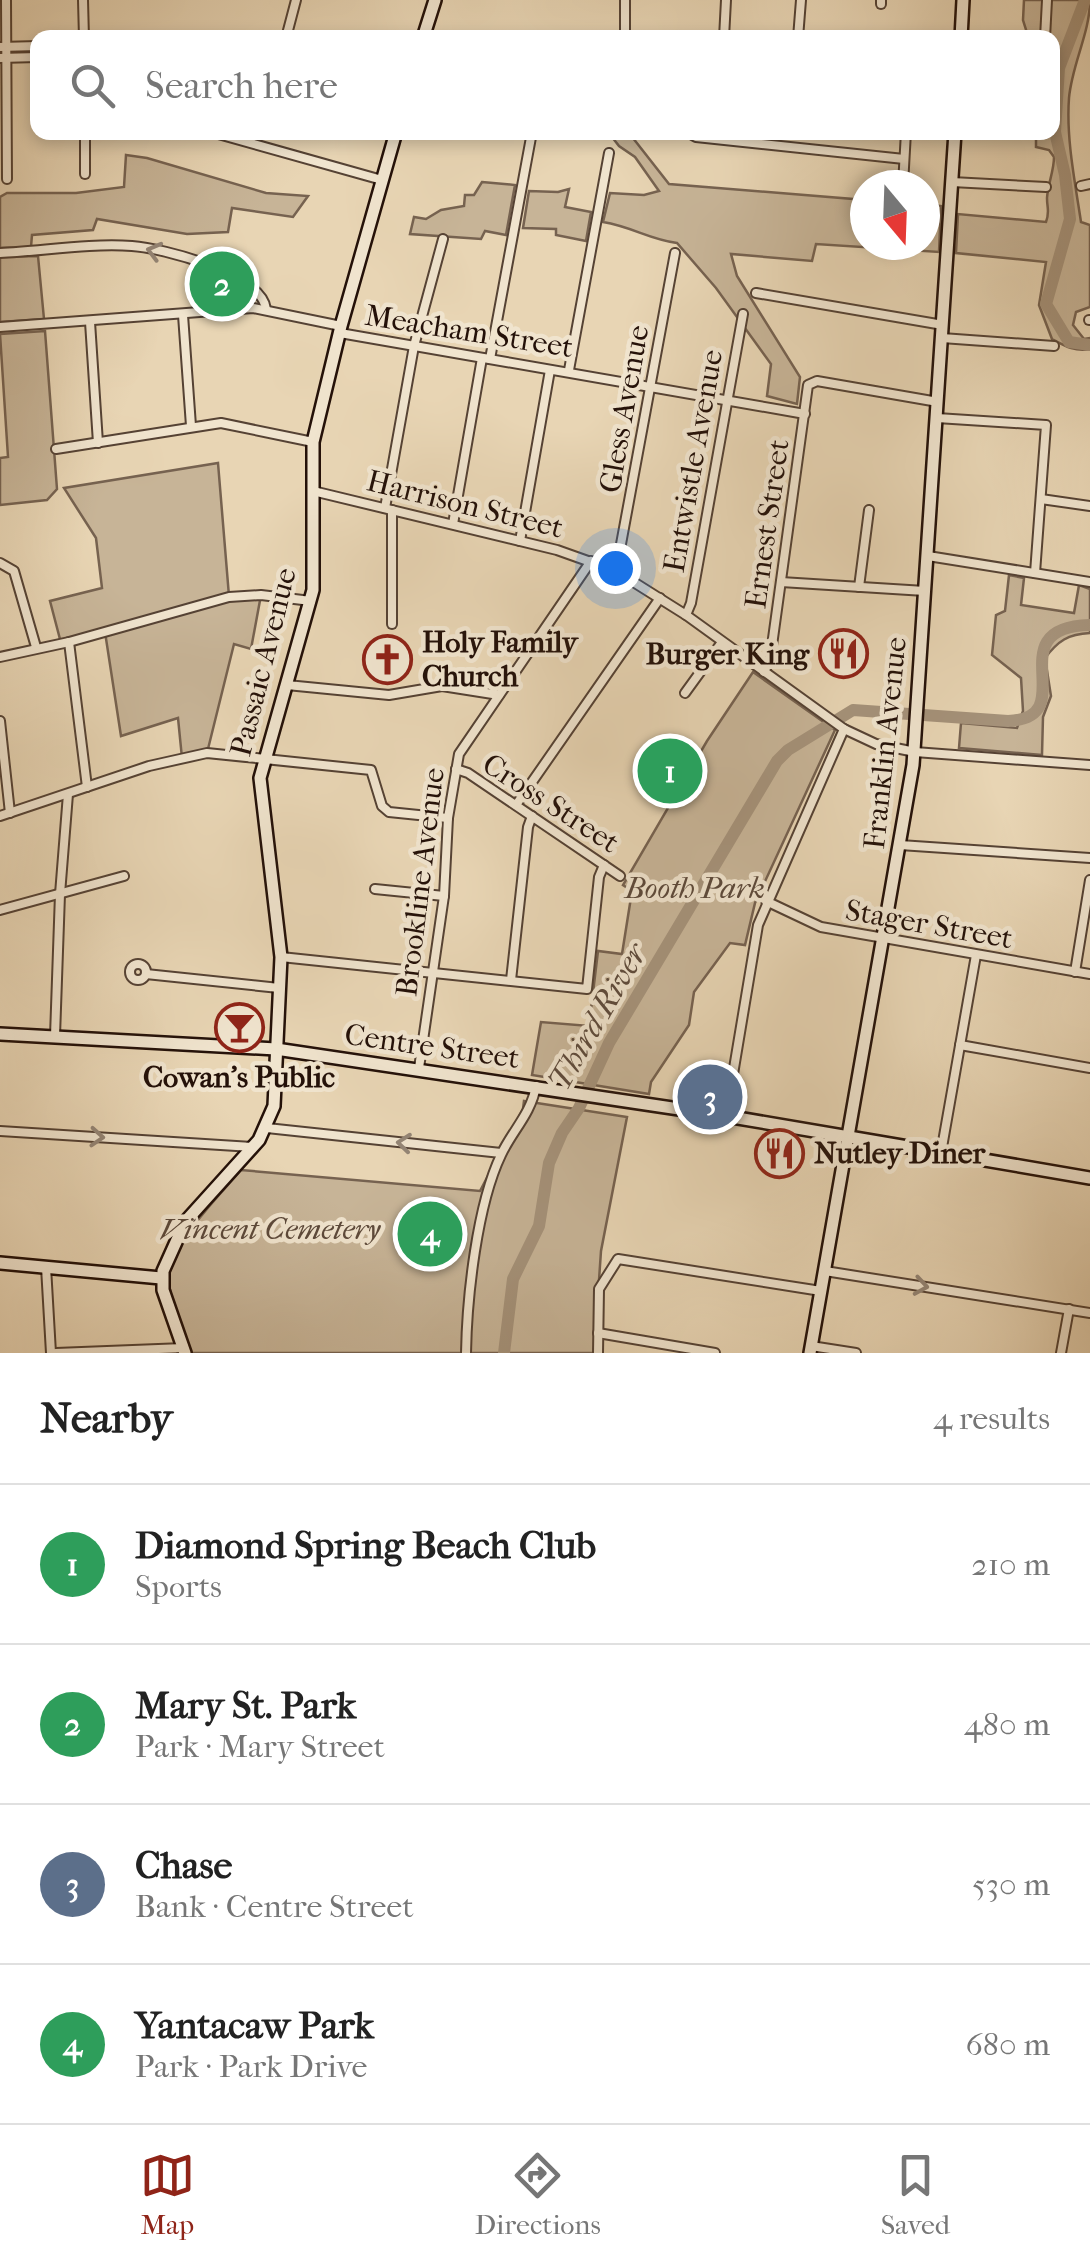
<!DOCTYPE html>
<meta charset="utf-8">
<style>
:root{--surface:#fff;--page:#f2f2f2;--text:#222;--muted:#767676;--line:#e0e0e0;--accent:#8f2418}
body{margin:0;font-family:"IM FELL French Canon",serif;background:var(--page);color:var(--text)}
.compass{position:absolute;left:850px;top:170px;width:90px;height:90px;border-radius:50%;background:var(--surface);box-shadow:0 5px 15px #0003;rotate:161deg}
.you{position:absolute;left:615px;top:568px;width:35px;height:35px;margin:-25px;border:8px solid #fff;border-radius:50%;background:#1a73e8;box-shadow:0 0 0 15px #1a73e833}
.badge{display:grid;place-items:center;width:65px;height:65px;border-radius:50%;background:var(--accent);color:#fff;font-size:32px;font-weight:700}
.pin{position:absolute;translate:-50% -50%;border:5px solid #fff;box-shadow:0 2px 10px #0006}
.list{margin:0;padding:0;list-style:none}
h2{display:flex;justify-content:space-between;align-items:center;height:130px;margin:0;padding:0 40px;font-size:42px}
h2 small{font-size:32px;font-weight:400;color:var(--muted)}
.list li{display:grid;grid-template-columns:65px 1fr auto;gap:30px;align-items:center;box-sizing:border-box;height:160px;padding:0 40px;border-top:2px solid var(--line)}
.list b{display:block;font-size:38px;white-space:nowrap}
.list p{margin:0;font-size:32px;white-space:nowrap;color:var(--muted)}
.list em{font-size:32px;font-style:normal;color:var(--muted)}
.icon{flex:none;width:55px;height:55px;fill:none;stroke:currentColor;stroke-width:2;stroke-linecap:round;stroke-linejoin:round}
.map{position:relative;flex:none;width:1090px;height:1353px;overflow:hidden}
.search{position:absolute;background:var(--surface);box-shadow:0 5px 15px #0003;left:30px;right:30px;top:30px;height:110px;display:flex;align-items:center;gap:25px;box-sizing:border-box;padding:0 35px;border-radius:20px;color:var(--muted);font-size:38px}
.sheet{height:770px;background:var(--surface)}
nav{display:flex;justify-content:space-around;align-items:center;box-sizing:border-box;height:140px;border-top:2px solid var(--line);background:var(--surface);font-size:28px;color:var(--muted)}
nav a{display:grid;justify-items:center;gap:5px}
nav .on{color:var(--accent)}
.map>svg:first-child{display:block}
.green{fill:#c7b497;stroke:#766250;stroke-width:2.5}
.water{fill:#a5927a;stroke:#715e4d;stroke-width:2.5}
.lines{fill:none;stroke-linecap:round;stroke-linejoin:round}
.river{stroke:#a5927a;stroke-width:12}
.street-casing{stroke:#554234;stroke-width:12}
.secondary-casing{stroke:#241109;stroke-width:16}
.street{stroke:#f0e4ce;stroke-width:8}
.secondary{stroke:#f0e4ce;stroke-width:11}
.oneway{stroke:#948575}
.labels{text-anchor:middle;stroke-width:9;stroke-linejoin:round;paint-order:stroke}
.street-label{font-size:30px;fill:#241109;stroke:#f0e4ce}
.poi-label{font-size:30px;font-weight:bold;fill:#241109;stroke:#f0e4ce;text-anchor:start}
.park-label{font-size:30px;font-style:italic;fill:#5d4a3b;stroke:#f0e4ce}
.water-label{font-size:32px;font-style:italic;fill:#5e4b3c;stroke:#f0e4ce}
</style>
<div class="map">
<svg width="1090" height="1353" viewBox="0 0 1090 1353">
<rect width="100%" height="100%" fill="#e8d5b4"/>
<filter id="stains"><feTurbulence type="fractalNoise" baseFrequency=".002" numOctaves="4"/><feColorMatrix values="0 0 0 0 .2 0 0 0 0 .09 0 0 0 0 .02 0 0 0 .5 -.17"/></filter>
<radialGradient id="worn" r=".72"><stop offset=".6" stop-color="#630" stop-opacity="0"/><stop offset="1" stop-color="#630" stop-opacity=".3"/></radialGradient>
<!-- green -->
<g class="green">
<path d="M1024,0H1090C1090,33 1072,64 1069,98C1066,138 1075,182 1081,222L1090,225V307L1076,312L1073,325L1084,339L1090,338V349C1075,352 1065,346 1052,339L1039,305L1046,262L956,253L958,214L1046,222C1050,212 1047,208 1047,198C1048,183 1054,171 1054,157L1049,150L1036,147V133L1052,132V38L1028,36L1023,20Z"/>
<path d="M609,133H629L669,184L865,200V245H925V204L941,206L939,252L816,244L812,261L731,254L737,276L800,377L797,404L767,396L771,364L716,288L677,243C648,239 633,227 603,222L610,193L644,195L659,191L635,157L619,146Z"/>
<polygon points="126,155 147,158 266,193 308,196 293,217 232,208 228,232 187,234 97,219 93,230 32,235 31,247 0,248 0,197 7,193 76,193 124,187"/>
<polygon points="482,182 515,185 506,235 485,231 481,239 410,234 414,217 426,219 441,210 464,206 465,195 474,195"/>
<polygon points="569,189 565,207 591,212 586,241 556,235 556,229 523,228 529,191 558,192"/>
<polygon points="38,256 44,319 0,322 0,257"/>
<polygon points="203,268 228,276 251,293 252,301 207,306"/>
<polygon points="45,331 57,489 47,500 0,505 0,458 8,457 0,334"/>
<polygon points="218,463 229,596 261,595 251,649 234,644 207,753 182,758 178,718 121,736 105,632 61,643 50,601 102,588 96,538 64,488"/>
<path d="M1009,575L1024,578L1021,605L1074,613L1079,585L1090,589V633C1068,634 1058,641 1045,658L1051,696L1043,717L1042,755L959,748L961,723L1017,728L1023,711L1021,678L992,655L996,615L1005,611Z"/>
<polygon points="753,672 835,730 755,903 745,945 730,943 694,992 689,1025 651,1082 649,1094 532,1075 541,1022 589,1026 598,951 622,954 632,891 623,885 707,741"/>
<path d="M524,1101L627,1117L601,1251L594,1353H188C183,1334 167,1292 169,1275C174,1240 218,1197 241,1170L480,1191L523,1109Z"/>
</g>
<!-- water -->
<polygon class="water" points="672,755 683,762 668,786 657,780"/>
<g class="lines">
<!-- river -->
<g class="river">
<polyline points="1085,0 1059,68 1055,132 1065,175 1070,219 1046,304 1069,342 1090,345"/>
<path d="M504,1353L513,1279L539,1226L549,1163L562,1133L579,1108L609,1043L777,761L788,750L853,710L1008,721C1085,718 995,627 1090,625"/>
</g>
<defs>
<g id="street">
<polyline points="6,0 7,179"/>
<polyline points="83,0 84,38"/>
<polyline points="625,0 625,38"/>
<polyline points="881,4 881,0"/>
<polyline points="286,38 296,0"/>
<polyline points="724,38 726,0"/>
<polyline points="798,38 801,0"/>
<polyline points="1045,38 1047,0"/>
<polyline points="0,47 38,46"/>
<polyline points="0,58 38,57"/>
<polyline points="85,132 85,174"/>
<polyline points="211,132 382,180"/>
<polyline points="687,132 696,137 904,159"/>
<polyline points="952,182 1046,187"/>
<polyline points="903,185 906,132"/>
<polyline points="1081,186 1090,184"/>
<path d="M0,253C43,251 89,243 132,246C163,248 262,274 266,309"/>
<polyline points="756,293 943,325"/>
<polyline points="183,315 191,426"/>
<polyline points="1089,320 1090,320"/>
<polyline points="90,322 98,443"/>
<polyline points="0,327 253,308 341,326"/>
<polyline points="340,333 805,414"/>
<polyline points="942,338 1054,346"/>
<polyline points="490,359 532,132"/>
<polyline points="569,370 609,153"/>
<polyline points="937,418 1046,425 1035,573"/>
<polyline points="56,449 221,423 313,442"/>
<polyline points="313,491 557,550 616,571 686,615 844,729 876,744 915,752 1090,765"/>
<polyline points="1041,499 1090,506"/>
<polyline points="385,508 414,346 443,239"/>
<polyline points="392,510 392,624"/>
<polyline points="453,524 482,358"/>
<polyline points="520,541 550,370"/>
<polyline points="928,556 1090,582"/>
<polyline points="0,563 14,571 36,647"/>
<polyline points="616,571 675,253"/>
<polyline points="781,582 925,591"/>
<polyline points="859,587 869,510"/>
<polyline points="686,615 691,603 743,314"/>
<polyline points="69,642 87,787"/>
<polyline points="0,657 69,642 229,597 261,595 311,601"/>
<polyline points="764,672 770,660 808,385 817,381 938,402"/>
<polyline points="287,685 389,695 442,686 499,695"/>
<polyline points="685,693 722,642"/>
<polyline points="0,721 10,813"/>
<polyline points="456,769 468,773 620,876"/>
<polyline points="516,805 660,598"/>
<polyline points="0,816 149,766 207,753 371,770 382,806 389,812 448,818"/>
<polyline points="900,845 1090,858"/>
<polyline points="375,889 444,896"/>
<polyline points="766,901 821,927 1090,974"/>
<polyline points="0,910 124,876"/>
<polyline points="281,957 587,989 599,877 604,865"/>
<circle cx="138" cy="972" r="8"/>
<polyline points="1075,972 1090,880"/>
<polyline points="146,974 279,988"/>
<polyline points="511,980 528,827 532,816"/>
<polyline points="55,1036 60,894 68,794"/>
<polyline points="960,1045 1090,1068"/>
<polyline points="419,1068 444,896 448,818 459,754 591,561"/>
<polyline points="726,1116 758,925 844,729"/>
<polyline points="267,1128 501,1153"/>
<polyline points="0,1131 252,1147"/>
<polyline points="941,1153 976,955"/>
<polyline points="46,1267 51,1353"/>
<polyline points="825,1271 1090,1313"/>
<polyline points="598,1333 715,1353"/>
<polyline points="811,1346 856,1353"/>
<polyline points="56,1353 184,1348"/>
<path d="M466,1353C467,1297 477,1205 501,1155C512,1131 531,1114 536,1086"/>
<polyline points="598,1353 599,1289 618,1259 821,1291"/>
<polyline points="1061,1353 1069,1309"/>
</g>
<g id="secondary">
<polyline points="423,38 435,0"/>
<polyline points="961,38 963,0"/>
<polyline points="0,1034 276,1049 726,1116 1090,1178"/>
<polyline points="0,1263 161,1278"/>
<polyline points="185,1353 163,1290 163,1271 185,1222 259,1140 274,1106 281,957 260,778 313,590 313,442 341,326 396,132"/>
<polyline points="810,1353 913,765 955,132"/>
</g>
</defs>
<!-- street casing -->
<use href="#street" class="street-casing"/>
<!-- secondary casing -->
<use href="#secondary" class="secondary-casing"/>
<!-- street -->
<use href="#street" class="street"/>
<!-- secondary -->
<use href="#secondary" class="secondary"/>
</g>
<!-- one-way arrows -->
<defs><path id="oneway-chevron" d="M-2-3.5L2.5 0L-2 3.5" fill="none" stroke-width="1.6" stroke-linecap="round" stroke-linejoin="round" transform="scale(2.5)"/></defs>
<g class="oneway">
<use href="#oneway-chevron" transform="translate(154 251) rotate(-165)"/>
<use href="#oneway-chevron" transform="translate(97 1137) rotate(4)"/>
<use href="#oneway-chevron" transform="translate(404 1143) rotate(-174)"/>
<use href="#oneway-chevron" transform="translate(921 1286) rotate(9)"/>
</g>
<!-- icons -->
<defs>
<symbol id="restaurant-ring" viewBox="-11 -11 22 22"><circle r="9.5" fill="#f0e4ce" stroke="#8f2418" stroke-width="1.5"/><path d="M-5-6h1v4h1v-4h1v4h1v-4h1v5L-1.5 .5V6h-2V.5L-5-1ZM5-6V6H3V1.5H1.5Q1.5-4 5-6Z" fill="#8f2418"/></symbol>
<symbol id="church-ring" viewBox="-11 -11 22 22"><circle r="9.5" fill="#f0e4ce" stroke="#8f2418" stroke-width="1.5"/><path d="M-1.2-6h2.4v3.5h3.3v2.4h-3.3V6h-2.4V-.1h-3.3v-2.4h3.3Z" fill="#8f2418"/></symbol>
<symbol id="bar-ring" viewBox="-11 -11 22 22"><circle r="9.5" fill="#f0e4ce" stroke="#8f2418" stroke-width="1.5"/><path d="M-6-5H6L.8 .8V4.5H3.5V6h-7V4.5H-.8V.8Z" fill="#8f2418"/></symbol>
</defs>
<g fill-rule="evenodd">
<use href="#restaurant-ring" x="816" y="626" width="55" height="55"/>
<use href="#church-ring" x="360" y="632" width="55" height="55"/>
<use href="#bar-ring" x="212" y="1000" width="55" height="55"/>
<use href="#restaurant-ring" x="752" y="1126" width="55" height="55"/>
</g>
<g class="labels">
<!-- street labels -->
<g class="street-label">
<text transform="translate(469 331) rotate(9)" y="10">Meacham Street</text>
<text transform="translate(624 409) rotate(-80)" y="10">Gless Avenue</text>
<text transform="translate(693 461) rotate(-80)" y="10">Entwistle Avenue</text>
<text transform="translate(465 504) rotate(14)" y="10">Harrison Street</text>
<text transform="translate(767 524) rotate(-82)" y="10">Ernest Street</text>
<text transform="translate(263 662) rotate(-76)" y="10">Passaic Avenue</text>
<text transform="translate(885 743) rotate(-84)" y="10">Franklin Avenue</text>
<text transform="translate(551 803) rotate(33)" y="10">Cross Street</text>
<text transform="translate(420 882) rotate(-83)" y="10">Brookline Avenue</text>
<text transform="translate(929 924) rotate(10)" y="10">Stager Street</text>
<text transform="translate(432 1046) rotate(8)" y="10">Centre Street</text>
</g>
<!-- poi labels -->
<g class="poi-label">
<text x="422" y="652">Holy Family<tspan x="422" dy="34">Church</tspan></text>
<text x="809" y="664" text-anchor="end">Burger King</text>
<text x="239" y="1087" text-anchor="middle">Cowan's Public</text>
<text x="814" y="1163">Nutley Diner</text>
</g>
<!-- park labels -->
<g class="park-label">
<text x="695" y="898">Booth Park</text>
<text x="270" y="1239">Vincent Cemetery</text>
</g>
<!-- water labels -->
<g class="water-label">
<text transform="translate(597 1017) rotate(-60)" y="11">Third River</text>
</g>
</g>
<rect width="100%" height="100%" filter="url(#stains)"/>
<rect width="100%" height="100%" fill="url(#worn)"/>
</svg>
<svg class="compass" viewBox="-18 -18 36 36"><path d="M0-13l5 13h-10z" fill="#e53935"/><path d="M0 13l5-13h-10z" fill="#767676"/></svg>
<div class="you"></div>
<div class="pin badge" style="left:670px;top:771px;background:#2e9e5b">1</div>
<div class="pin badge" style="left:222px;top:284px;background:#2e9e5b">2</div>
<div class="pin badge" style="left:710px;top:1097px;background:#5c6f8a">3</div>
<div class="pin badge" style="left:430px;top:1234px;background:#2e9e5b">4</div>
<div class="search"><svg class="icon" aria-label="search" viewBox="0 0 24 24"><circle cx="10" cy="10" r="6"/><path d="M15 15l6 6"/></svg>Search here</div>
</div>
<section class="sheet">
<h2>Nearby<small>4 results</small></h2>
<ul class="list">
<li><span class="badge" style="background:#2e9e5b">1</span><div><b>Diamond Spring Beach Club</b><p>Sports</p></div><em>210 m</em></li>
<li><span class="badge" style="background:#2e9e5b">2</span><div><b>Mary St. Park</b><p>Park · Mary Street</p></div><em>480 m</em></li>
<li><span class="badge" style="background:#5c6f8a">3</span><div><b>Chase</b><p>Bank · Centre Street</p></div><em>530 m</em></li>
<li><span class="badge" style="background:#2e9e5b">4</span><div><b>Yantacaw Park</b><p>Park · Park Drive</p></div><em>680 m</em></li>
</ul>
</section>
<nav>
<a class="on"><svg class="icon" aria-label="map" viewBox="0 0 24 24"><path d="M3 6l6-2 6 2 6-2v14l-6 2-6-2-6 2zM9 4v14M15 6v14"/></svg>Map</a>
<a><svg class="icon" aria-label="directions" viewBox="0 0 24 24"><path d="M12 3l9 9-9 9-9-9zM9 14v-3h6M13 9l2 2-2 2"/></svg>Directions</a>
<a><svg class="icon" aria-label="saved" viewBox="0 0 24 24"><path d="M7 4h10v16l-5-4-5 4z"/></svg>Saved</a>
</nav>
